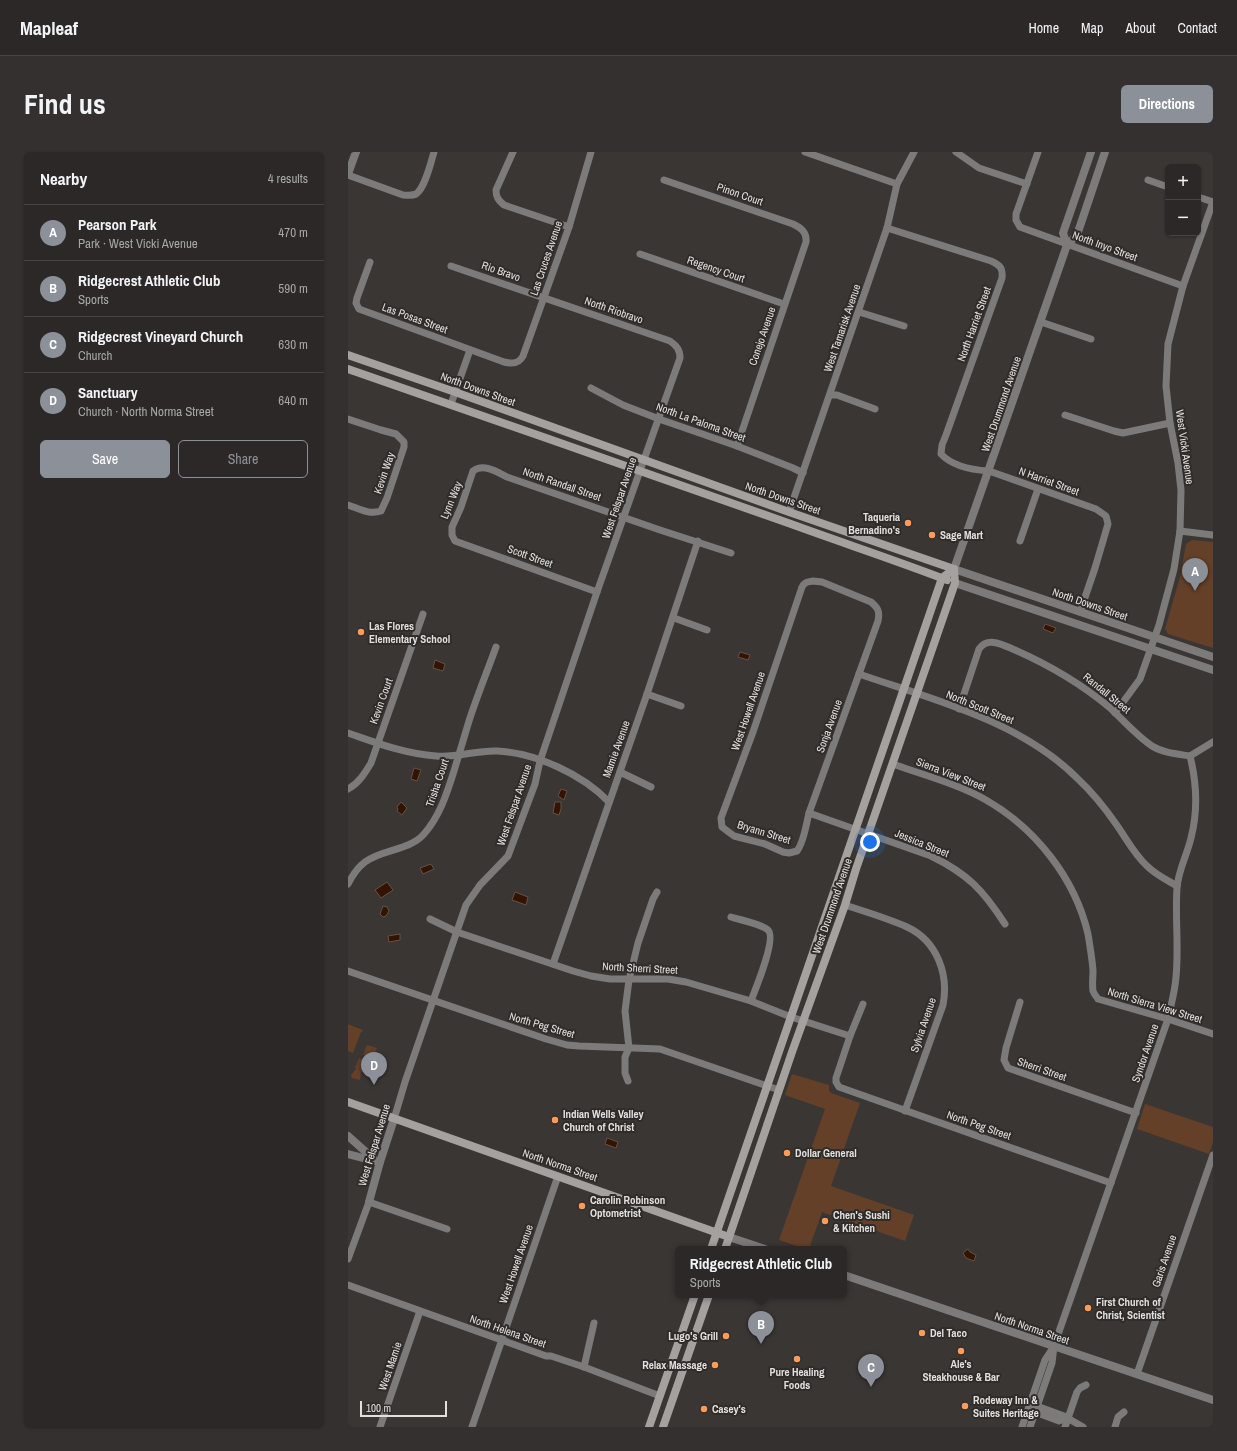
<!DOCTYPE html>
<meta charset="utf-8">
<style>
:root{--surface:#2c2827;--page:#34302f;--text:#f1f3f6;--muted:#a6a6a7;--line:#484444;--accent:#8c9099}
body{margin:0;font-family:"Archivo Narrow",sans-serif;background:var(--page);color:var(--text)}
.controls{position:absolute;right:12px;top:12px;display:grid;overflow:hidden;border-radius:6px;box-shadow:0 1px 3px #0004}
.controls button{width:36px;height:36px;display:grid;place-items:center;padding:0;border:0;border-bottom:1px solid var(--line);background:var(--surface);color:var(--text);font:20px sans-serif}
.scale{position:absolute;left:12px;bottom:10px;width:87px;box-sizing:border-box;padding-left:4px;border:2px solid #e2e0de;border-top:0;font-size:11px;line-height:14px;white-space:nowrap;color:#e2e0de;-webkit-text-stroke:3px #2f2c2a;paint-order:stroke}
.you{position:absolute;left:522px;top:690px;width:14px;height:14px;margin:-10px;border:3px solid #fff;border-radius:50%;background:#1a73e8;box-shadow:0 0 0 6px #1a73e833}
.badge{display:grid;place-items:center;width:26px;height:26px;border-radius:50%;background:var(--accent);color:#fff;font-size:13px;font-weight:700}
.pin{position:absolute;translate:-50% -33px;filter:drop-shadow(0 1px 2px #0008)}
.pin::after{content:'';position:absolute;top:21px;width:14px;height:12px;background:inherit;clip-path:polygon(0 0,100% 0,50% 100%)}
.popup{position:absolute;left:327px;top:1094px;width:172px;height:52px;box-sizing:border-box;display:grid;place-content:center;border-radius:6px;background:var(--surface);filter:drop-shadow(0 1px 3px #0005);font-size:13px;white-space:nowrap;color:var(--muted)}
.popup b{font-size:15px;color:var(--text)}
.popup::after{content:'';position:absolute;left:50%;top:100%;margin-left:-8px;border:8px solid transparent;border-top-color:var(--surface)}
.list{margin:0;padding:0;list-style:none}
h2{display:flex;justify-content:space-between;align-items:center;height:52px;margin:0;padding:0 16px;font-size:17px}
h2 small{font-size:13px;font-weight:400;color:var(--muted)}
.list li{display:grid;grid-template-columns:26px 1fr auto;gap:12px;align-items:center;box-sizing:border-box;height:56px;padding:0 16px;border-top:1px solid var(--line)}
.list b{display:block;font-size:15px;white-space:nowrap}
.list p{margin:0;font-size:13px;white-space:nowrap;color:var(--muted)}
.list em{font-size:13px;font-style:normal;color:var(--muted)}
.actions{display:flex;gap:8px;padding:12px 16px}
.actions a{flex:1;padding:9px 0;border:1px solid var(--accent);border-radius:6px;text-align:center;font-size:14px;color:var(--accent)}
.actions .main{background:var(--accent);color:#fff}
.map{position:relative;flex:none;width:865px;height:1275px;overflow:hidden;border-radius:6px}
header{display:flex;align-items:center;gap:24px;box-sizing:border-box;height:56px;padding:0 20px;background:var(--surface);border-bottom:1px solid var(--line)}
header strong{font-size:19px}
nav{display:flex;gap:22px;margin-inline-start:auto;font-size:14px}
.intro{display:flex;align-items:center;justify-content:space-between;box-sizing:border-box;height:96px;padding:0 24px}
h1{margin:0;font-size:28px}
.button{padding:10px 18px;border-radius:6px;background:var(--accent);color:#fff;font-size:14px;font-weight:700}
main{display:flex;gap:24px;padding:0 24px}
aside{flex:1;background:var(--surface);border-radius:6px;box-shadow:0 1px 3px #0004}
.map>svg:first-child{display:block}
.green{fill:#644029}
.water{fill:#321400;stroke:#675143}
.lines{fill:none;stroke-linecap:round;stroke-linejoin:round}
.minor{stroke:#7d7b7a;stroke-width:7}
.tertiary{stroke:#7d7b7a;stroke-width:8}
.secondary{stroke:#a4a19f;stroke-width:8}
.poi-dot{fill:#ff9b5a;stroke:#2f2c2a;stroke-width:1.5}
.labels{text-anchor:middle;stroke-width:4;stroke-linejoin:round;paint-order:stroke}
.street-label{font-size:11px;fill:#e2e0de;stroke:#2f2c2a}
.poi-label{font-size:11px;font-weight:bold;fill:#e2e0de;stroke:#2f2c2a;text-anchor:start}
</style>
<header>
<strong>Mapleaf</strong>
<nav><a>Home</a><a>Map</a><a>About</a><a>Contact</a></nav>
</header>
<div class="intro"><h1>Find us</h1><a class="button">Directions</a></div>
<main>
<aside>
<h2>Nearby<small>4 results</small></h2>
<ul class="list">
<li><span class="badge">A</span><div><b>Pearson Park</b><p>Park · West Vicki Avenue</p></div><em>470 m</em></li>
<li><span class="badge">B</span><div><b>Ridgecrest Athletic Club</b><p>Sports</p></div><em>590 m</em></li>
<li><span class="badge">C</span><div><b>Ridgecrest Vineyard Church</b><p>Church</p></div><em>630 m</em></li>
<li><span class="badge">D</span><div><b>Sanctuary</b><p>Church · North Norma Street</p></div><em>640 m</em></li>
</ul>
<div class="actions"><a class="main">Save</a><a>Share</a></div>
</aside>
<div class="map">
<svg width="865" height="1275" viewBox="0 0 865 1275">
<rect width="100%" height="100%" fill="#3a3634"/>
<!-- green -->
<g class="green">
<polygon points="844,388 865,390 865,496 820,482 817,477 832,425 838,392"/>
<polygon points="0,872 15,878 14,880 13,880 5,901 0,899"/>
<polygon points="19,893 29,896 25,907 15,903"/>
<polygon points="11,906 33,913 31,918 30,917 29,921 27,920 26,924 13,920 12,928 4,926 3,923 8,917 7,916"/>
<polygon points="444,922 481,933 481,938 483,941 512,951 483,1034 566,1063 557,1089 474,1060 461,1097 458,1097 431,1088 477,957 437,943"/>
<polygon points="797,952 865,975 865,990 861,1002 789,977"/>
</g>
<!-- water -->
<g class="water">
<polygon points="697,472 708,476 705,481 695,477"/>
<polygon points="392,500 402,503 400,508 390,505"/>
<polygon points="87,508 97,512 95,519 85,516"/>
<polygon points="66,616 73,618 69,629 63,627"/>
<polygon points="213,637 219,639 216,648 210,644"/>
<polygon points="53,650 59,656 54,663 49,659 50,657 49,655"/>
<polygon points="207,650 213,650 213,657 211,663 205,661"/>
<polygon points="83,712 86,717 75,722 72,716"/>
<polygon points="39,730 45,738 33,746 27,738"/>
<polygon points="167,740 180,745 178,753 164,748"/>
<polygon points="35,754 39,755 41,759 38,764 35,765 32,762"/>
<polygon points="52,782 52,788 41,790 40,784"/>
<polygon points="259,986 270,990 268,996 257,992"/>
<polygon points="620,1097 622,1100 628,1103 626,1109 618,1106 615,1101"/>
</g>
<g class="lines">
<!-- minor -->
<g class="minor">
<path d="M165,0L148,38C148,45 150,48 156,53L221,75"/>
<polyline points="457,0 549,32"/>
<polyline points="608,0 631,16 679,32"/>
<polyline points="690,0 668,62 668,68 672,75 835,134"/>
<path d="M0,23L55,43C60,43 64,44 68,42C77,36 83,10 86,0"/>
<path d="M316,28L445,72C453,76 459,80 458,90L389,294"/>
<polyline points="800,28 820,35"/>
<polyline points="850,45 865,50"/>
<path d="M539,76L643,109C652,113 655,116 654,126L598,283L594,293L593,302C604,314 625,318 641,319L748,357L758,364L760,372L747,416L732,460"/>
<polyline points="292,102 436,152"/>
<path d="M22,110L9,146L8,151L11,157L156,210C164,212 171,212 175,204L221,75L243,0"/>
<polyline points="511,160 556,174"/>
<polyline points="693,170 743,187"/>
<polyline points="243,236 275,253 311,267 389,294 445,316 455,321"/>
<polyline points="483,243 489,243 527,257"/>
<polyline points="103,252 122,198"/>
<polyline points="717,263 766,279 775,281 822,271"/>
<path d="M0,267L33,278L48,282L56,290V295L39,346L33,359C21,363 12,357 0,353"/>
<polyline points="441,360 539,76 549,32 566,0"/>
<polyline points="832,379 865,383"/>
<polyline points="672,389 690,337"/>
<path d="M465,429L474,430L523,450C530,456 532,459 530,469L461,661C458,673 456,690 449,699L441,701L435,700L417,692L386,684L374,675L373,666L405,580L454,435C456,430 460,430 465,429Z"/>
<path d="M249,440L107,389L104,383V375L113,355L125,319C136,311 149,320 159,325L312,378L383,401"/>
<polyline points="326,466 359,478"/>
<path d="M511,522C586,548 672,569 729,626C744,640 757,656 768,672C778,686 786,702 799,714C808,723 819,728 829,734"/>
<polyline points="299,542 333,554"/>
<path d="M611,557L631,497C640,484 655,493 667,498C701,513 732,531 761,555C774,567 790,585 804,594C815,601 829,602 842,604L865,590"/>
<polyline points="767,561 792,527 811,473 826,417 832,379 833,338 830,311 822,271 818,234 820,192 835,134 865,50"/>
<path d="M0,581C29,591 57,602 88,604C109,606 129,598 149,599C188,601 234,622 261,650"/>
<path d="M545,612C575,623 610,632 638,648C687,676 727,726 740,782C742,794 744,806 745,818C745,825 744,833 745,839C746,842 748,844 750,847L820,867L865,882"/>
<polyline points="272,620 303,635"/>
<path d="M0,637C11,631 17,621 23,611L75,462"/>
<path d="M461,661L583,704C620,722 635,738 657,772"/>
<path d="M0,732C4,724 9,716 17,710C34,697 61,699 76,682C92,664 99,641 106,619C111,602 116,586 121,569C129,544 139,520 148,495"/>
<path d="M497,753C518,760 539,766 559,775C589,789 601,822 595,853L557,959"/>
<path d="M383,765C392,768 414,772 420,778C429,786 407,838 403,849"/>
<polyline points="82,767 109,780 225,819 243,824 262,827 320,827 338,830 403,849 443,865 502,884"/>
<polyline points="205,812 299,542 350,389"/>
<polyline points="0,819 198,887 219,893 231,894 312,897 431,938"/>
<polyline points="672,850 658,896 656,908 660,916 788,961"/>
<polyline points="515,852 502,884 488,926 488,930 491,935 763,1031"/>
<polyline points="280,929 277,921 277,905 281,896 277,859 281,828 290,791 305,747 309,740"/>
<path d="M46,967L57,930L118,753L132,733L160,704L187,632L192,609L249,440L332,206C332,198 329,194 322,189L103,114"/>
<polyline points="0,1107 21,1050 99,1077"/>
<polyline points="0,1133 198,1204 203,1204 236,1215 312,1244"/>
<polyline points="236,1215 246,1171"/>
<polyline points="789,1222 865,1003"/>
<polyline points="686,1253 716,1264 735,1275"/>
<polyline points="685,1257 687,1260 711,1269 720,1266"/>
<polyline points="32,1275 72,1159"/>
<polyline points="124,1275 210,1024"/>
<polyline points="674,1275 697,1208 705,1196"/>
<path d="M682,1275L704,1211L706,1194L820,867C823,853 827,839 828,825C831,796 827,766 829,736C830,719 839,703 843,686C850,659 849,632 842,604"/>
<polyline points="717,1275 729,1240 732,1236 738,1233"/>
<polyline points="767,1275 770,1265 776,1260"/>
</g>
<!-- tertiary -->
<g class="tertiary">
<polyline points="757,0 729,83 719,93 606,417 865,505"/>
<polyline points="0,22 8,0"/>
<polyline points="719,93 715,81 743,0"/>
<polyline points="607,431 865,518"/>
<polyline points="0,984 28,1009 32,1010"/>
<polyline points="0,1002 27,1009"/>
<polyline points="21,1050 32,1010 46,967"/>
<polyline points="381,1085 417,1097"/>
<polyline points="496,1123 865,1248"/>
</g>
<!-- secondary -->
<g class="secondary">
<polyline points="0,203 107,240 441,360 606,417"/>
<path d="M0,217C148,269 295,319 443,372C495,391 547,408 599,428"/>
<polyline points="0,950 381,1085"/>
<polyline points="363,1097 594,426 606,417"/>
<polyline points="377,1097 444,900 497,753 508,717 607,431 606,417"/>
<polyline points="301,1275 347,1143"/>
<polyline points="315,1275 361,1143"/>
</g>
</g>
<!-- markers -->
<g class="poi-dot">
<circle cx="560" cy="371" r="4"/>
<circle cx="584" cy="383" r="4"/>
<circle cx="13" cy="480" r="4"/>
<circle cx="207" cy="968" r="4"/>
<circle cx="439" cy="1001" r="4"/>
<circle cx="234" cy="1054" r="4"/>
<circle cx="477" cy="1069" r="4"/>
<circle cx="740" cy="1156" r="4"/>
<circle cx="574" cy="1181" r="4"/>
<circle cx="378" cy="1184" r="4"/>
<circle cx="613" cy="1199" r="4"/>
<circle cx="449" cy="1207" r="4"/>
<circle cx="367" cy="1213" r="4"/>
<circle cx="617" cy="1254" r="4"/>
<circle cx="356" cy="1257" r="4"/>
</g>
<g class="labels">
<!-- street labels -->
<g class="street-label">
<text transform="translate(392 42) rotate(19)" y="4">Pinon Court</text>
<text transform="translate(757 94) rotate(20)" y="4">North Inyo Street</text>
<text transform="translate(198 106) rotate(-71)" y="4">Las Cruces Avenue</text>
<text transform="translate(368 117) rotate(19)" y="4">Regency Court</text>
<text transform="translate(153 119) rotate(19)" y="4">Rio Bravo</text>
<text transform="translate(266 158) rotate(19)" y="4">North Riobravo</text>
<text transform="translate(67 166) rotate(20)" y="4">Las Posas Street</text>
<text transform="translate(626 172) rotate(-70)" y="4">North Harriet Street</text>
<text transform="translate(494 176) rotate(-71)" y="4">West Tamarisk Avenue</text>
<text transform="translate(414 184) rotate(-71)" y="4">Conejo Avenue</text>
<text transform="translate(130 237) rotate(20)" y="4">North Downs Street</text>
<text transform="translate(653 252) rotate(-71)" y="4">West Drummond Avenue</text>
<text transform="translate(353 270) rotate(20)" y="4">North La Paloma Street</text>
<text transform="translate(837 295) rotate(82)" y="4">West Vicki Avenue</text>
<text transform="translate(36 321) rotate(-71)" y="4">Kevin Way</text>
<text transform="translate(701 329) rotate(20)" y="4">N Harriet Street</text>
<text transform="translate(214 332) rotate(19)" y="4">North Randall Street</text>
<text transform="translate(271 346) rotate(-71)" y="4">West Felspar Avenue</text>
<text transform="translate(435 346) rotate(19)" y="4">North Downs Street</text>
<text transform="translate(103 348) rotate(-68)" y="4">Lynn Way</text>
<text transform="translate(182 404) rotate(20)" y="4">Scott Street</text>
<text transform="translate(742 452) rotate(19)" y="4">North Downs Street</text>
<text transform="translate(759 541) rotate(39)" y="4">Randall Street</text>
<text transform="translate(33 549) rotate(-70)" y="4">Kevin Court</text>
<text transform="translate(632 555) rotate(22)" y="4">North Scott Street</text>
<text transform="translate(400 559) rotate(-71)" y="4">West Howell Avenue</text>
<text transform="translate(481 574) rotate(-70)" y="4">Sonja Avenue</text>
<text transform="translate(268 597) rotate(-70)" y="4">Mamie Avenue</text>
<text transform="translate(603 622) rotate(21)" y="4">Sierra View Street</text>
<text transform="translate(89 631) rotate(-71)" y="4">Trisha Court</text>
<text transform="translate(166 653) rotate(-71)" y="4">West Felspar Avenue</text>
<text transform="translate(416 680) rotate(17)" y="4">Bryann Street</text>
<text transform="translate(574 691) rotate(22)" y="4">Jessica Street</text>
<text transform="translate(484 754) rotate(-71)" y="4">West Drummond Avenue</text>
<text transform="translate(292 816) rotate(3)" y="4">North Sherri Street</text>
<text transform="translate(807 853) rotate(17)" y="4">North Sierra View Street</text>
<text transform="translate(194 873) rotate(16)" y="4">North Peg Street</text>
<text transform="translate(575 873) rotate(-71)" y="4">Sylvia Avenue</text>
<text transform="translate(797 901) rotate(-71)" y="4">Syndor Avenue</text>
<text transform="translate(694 917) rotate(19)" y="4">Sherri Street</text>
<text transform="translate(631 973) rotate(19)" y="4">North Peg Street</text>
<text transform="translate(26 993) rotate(-73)" y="4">West Felspar Avenue</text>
<text transform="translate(212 1013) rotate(19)" y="4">North Norma Street</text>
<text transform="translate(816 1109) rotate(-71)" y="4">Garis Avenue</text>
<text transform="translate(168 1112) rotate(-71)" y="4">West Howell Avenue</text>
<text transform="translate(684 1176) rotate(19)" y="4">North Norma Street</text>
<text transform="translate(160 1179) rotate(19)" y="4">North Helena Street</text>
<text transform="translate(42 1214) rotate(-71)" y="4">West Mamie</text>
</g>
<!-- poi labels -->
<g class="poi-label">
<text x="552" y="369" text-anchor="end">Taqueria<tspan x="552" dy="13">Bernadino's</tspan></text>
<text x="592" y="387">Sage Mart</text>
<text x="21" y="478">Las Flores<tspan x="21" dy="13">Elementary School</tspan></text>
<text x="215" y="966">Indian Wells Valley<tspan x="215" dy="13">Church of Christ</tspan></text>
<text x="447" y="1005">Dollar General</text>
<text x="242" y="1052">Carolin Robinson<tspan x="242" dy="13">Optometrist</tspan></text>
<text x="485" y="1067">Chen's Sushi<tspan x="485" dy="13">&amp; Kitchen</tspan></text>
<text x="748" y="1154">First Church of<tspan x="748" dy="13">Christ, Scientist</tspan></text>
<text x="582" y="1185">Del Taco</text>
<text x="370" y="1188" text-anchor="end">Lugo's Grill</text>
<text x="613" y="1216" text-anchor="middle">Ale's<tspan x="613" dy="13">Steakhouse &amp; Bar</tspan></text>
<text x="359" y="1217" text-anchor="end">Relax Massage</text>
<text x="449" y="1224" text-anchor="middle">Pure Healing<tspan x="449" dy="13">Foods</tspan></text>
<text x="625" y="1252">Rodeway Inn &amp;<tspan x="625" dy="13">Suites Heritage</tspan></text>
<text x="364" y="1261">Casey's</text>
</g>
</g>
</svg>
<div class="controls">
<button>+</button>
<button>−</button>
</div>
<div class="scale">100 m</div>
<div class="you"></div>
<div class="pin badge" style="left:847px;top:439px">A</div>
<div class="pin badge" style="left:413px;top:1192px">B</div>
<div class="popup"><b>Ridgecrest Athletic Club</b>Sports</div>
<div class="pin badge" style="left:523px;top:1235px">C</div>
<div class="pin badge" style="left:26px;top:933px">D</div>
</div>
</main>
